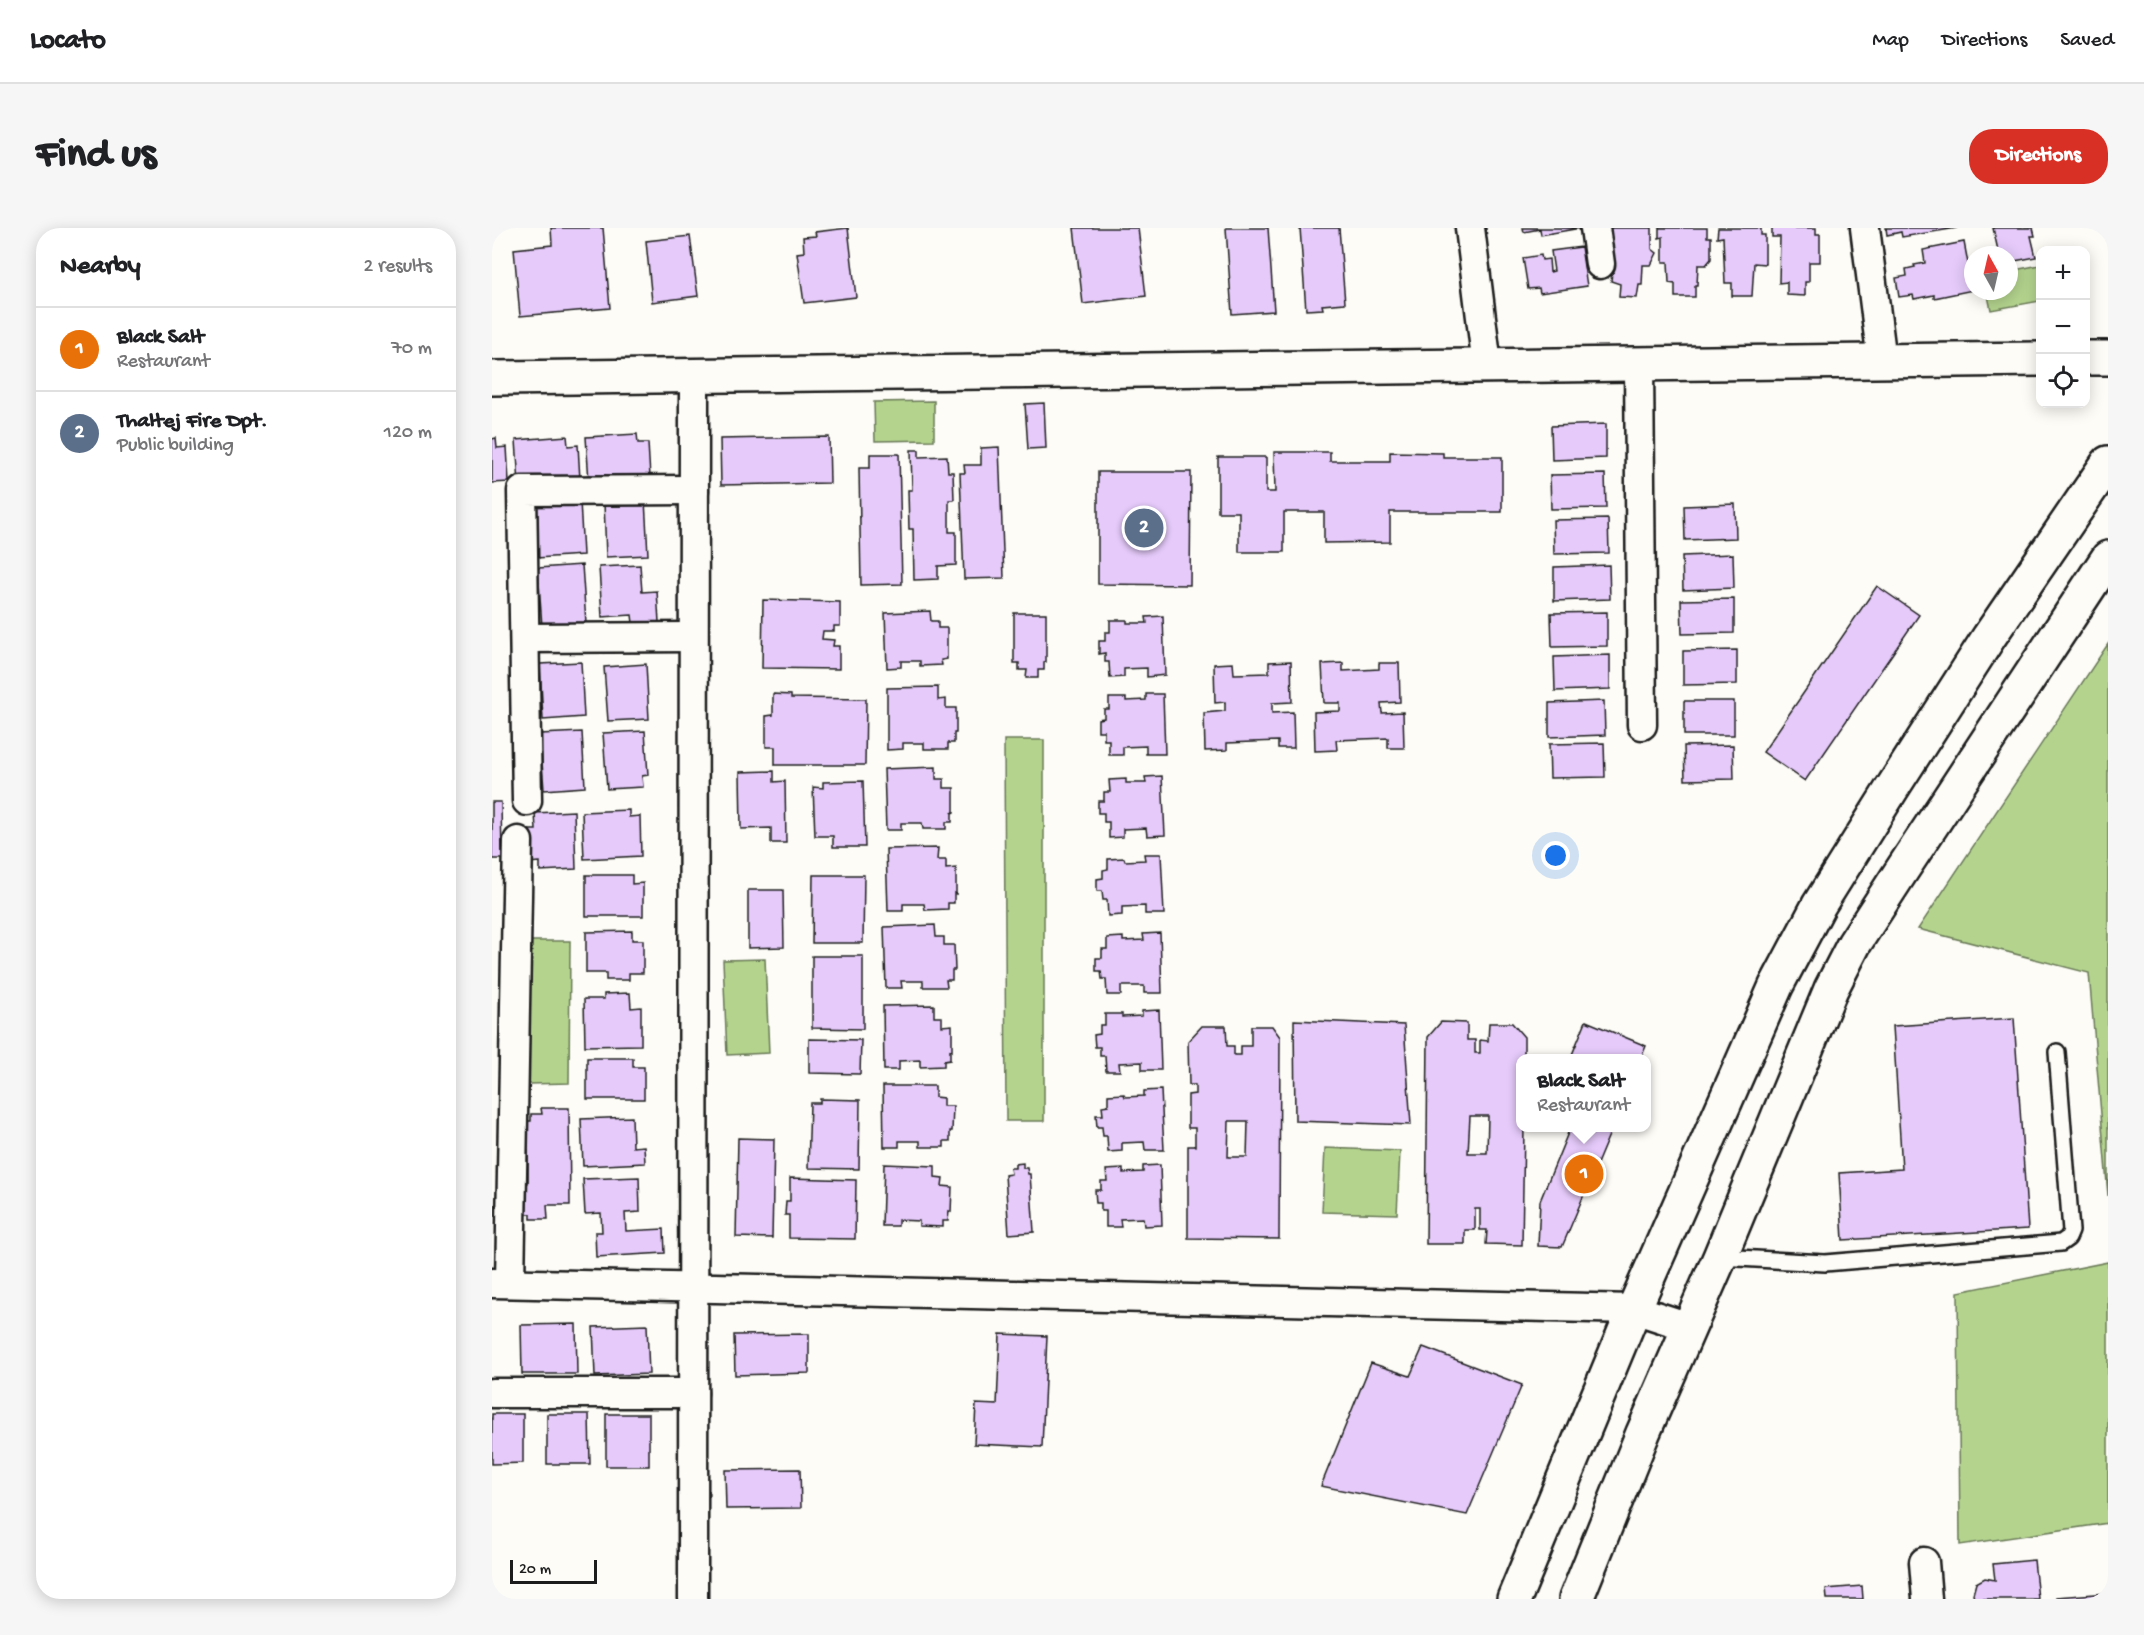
<!DOCTYPE html>
<meta charset="utf-8">
<style>
:root{--surface:#fff;--page:#f6f6f6;--text:#202124;--muted:#757577;--line:#e0e0e0;--accent:#d93025}
body{margin:0;font-family:"Gochi Hand",sans-serif;background:var(--page);color:var(--text)}
.controls{position:absolute;right:18px;top:18px;display:grid;overflow:hidden;border-radius:12px;box-shadow:0 3px 15px #0003}
.controls button{width:54px;height:54px;display:grid;place-items:center;padding:0;border:0;border-bottom:2px solid var(--line);background:var(--surface);color:var(--text);font:30px sans-serif}
.compass{position:absolute;left:1472px;top:18px;width:54px;height:54px;border-radius:50%;background:var(--surface);box-shadow:0 3px 15px #0003;rotate:352deg}
.scale{position:absolute;left:18px;bottom:15px;width:87px;box-sizing:border-box;padding-left:6px;border:3px solid #1c1c1c;border-top:0;font-size:16px;line-height:21px;white-space:nowrap;color:#1c1c1c;-webkit-text-stroke:4px #fdfcf7;paint-order:stroke}
.you{position:absolute;left:1064px;top:628px;width:21px;height:21px;margin:-15px;border:4px solid #fff;border-radius:50%;background:#1a73e8;box-shadow:0 0 0 9px #1a73e833}
.badge{display:grid;place-items:center;width:39px;height:39px;border-radius:50%;background:var(--accent);color:#fff;font-size:20px;font-weight:700}
.pin{position:absolute;translate:-50% -50%;border:3px solid #fff;box-shadow:0 2px 6px #0006}
.popup{position:absolute;left:1024px;top:826px;width:135px;height:78px;box-sizing:border-box;display:grid;place-content:center;border-radius:12px;background:var(--surface);filter:drop-shadow(0 2px 4px #0005);font-size:20px;white-space:nowrap;color:var(--muted)}
.popup b{font-size:22px;color:var(--text)}
.popup::after{content:'';position:absolute;left:50%;top:100%;margin-left:-12px;border:12px solid transparent;border-top-color:var(--surface)}
.list{margin:0;padding:0;list-style:none}
h2{display:flex;justify-content:space-between;align-items:center;height:78px;margin:0;padding:0 24px;font-size:26px}
h2 small{font-size:20px;font-weight:400;color:var(--muted)}
.list li{display:grid;grid-template-columns:39px 1fr auto;gap:18px;align-items:center;box-sizing:border-box;height:84px;padding:0 24px;border-top:2px solid var(--line)}
.list b{display:block;font-size:22px;white-space:nowrap}
.list p{margin:0;font-size:20px;white-space:nowrap;color:var(--muted)}
.list em{font-size:20px;font-style:normal;color:var(--muted)}
.icon{flex:none;width:33px;height:33px;fill:none;stroke:currentColor;stroke-width:2;stroke-linecap:round;stroke-linejoin:round}
.map{position:relative;flex:none;width:1616px;height:1371px;overflow:hidden;border-radius:24px}
header{display:flex;align-items:center;gap:36px;box-sizing:border-box;height:84px;padding:0 30px;background:var(--surface);border-bottom:2px solid var(--line)}
header strong{font-size:28px}
nav{display:flex;gap:33px;margin-inline-start:auto;font-size:21px}
.intro{display:flex;align-items:center;justify-content:space-between;box-sizing:border-box;height:144px;padding:0 36px}
h1{margin:0;font-size:42px}
.button{padding:15px 27px;border-radius:24px;background:var(--accent);color:#fff;font-size:21px;font-weight:700}
main{display:flex;gap:36px;padding:0 36px}
aside{flex:1;background:var(--surface);border-radius:24px;box-shadow:0 3px 15px #0003}
.map>svg:first-child{display:block}
.green{fill:#b4d48e;stroke:#687855;stroke-width:1.5}
.building{fill:#e5cafa;stroke:#1c1c1c;stroke-width:1.5;fill-rule:evenodd}
.lines{fill:none;stroke-linecap:round;stroke-linejoin:round}
.service-casing{stroke:#1c1c1c;stroke-width:20}
.minor-casing{stroke:#1c1c1c;stroke-width:33}
.tertiary-casing{stroke:#1c1c1c;stroke-width:38}
.secondary-casing{stroke:#1c1c1c;stroke-width:38}
.service{stroke:#fdfcf7;stroke-width:15}
.minor{stroke:#fdfcf7;stroke-width:28}
.tertiary{stroke:#fdfcf7;stroke-width:33}
.secondary{stroke:#fdfcf7;stroke-width:33}
</style>
<header>
<strong>Locato</strong>
<nav><a>Map</a><a>Directions</a><a>Saved</a></nav>
</header>
<div class="intro"><h1>Find us</h1><a class="button">Directions</a></div>
<main>
<aside>
<h2>Nearby<small>2 results</small></h2>
<ul class="list">
<li><span class="badge" style="background:#e8710a">1</span><div><b>Black Salt</b><p>Restaurant</p></div><em>70 m</em></li>
<li><span class="badge" style="background:#5c6f8a">2</span><div><b>Thaltej Fire Dpt.</b><p>Public building</p></div><em>120 m</em></li>
</ul>
</aside>
<div class="map">
<svg width="1616" height="1371" viewBox="0 0 1616 1371">
<rect width="100%" height="100%" fill="#fdfcf7"/>
<filter id="ink" filterUnits="userSpaceOnUse"><feTurbulence type="fractalNoise" baseFrequency=".0167" numOctaves="2"/><feDisplacementMap in="SourceGraphic" scale="12" xChannelSelector="R" yChannelSelector="G"/><feConvolveMatrix kernelMatrix="1 2 1 2 8 2 1 2 1" color-interpolation-filters="sRGB"/></filter>
<g filter="url(#ink)">
<!-- green -->
<g class="green">
<polygon points="1548,37 1548,73 1499,82 1495,63 1517,63 1517,43"/>
<polygon points="442,173 442,212 383,213 382,174"/>
<polygon points="1616,416 1616,968 1597,745 1426,701"/>
<polygon points="512,512 552,512 552,893 514,893"/>
<polygon points="37,713 78,713 77,855 37,856"/>
<polygon points="273,731 277,825 235,827 231,732"/>
<polygon points="833,920 908,923 905,986 830,984"/>
<polygon points="1616,1034 1616,1295 1468,1317 1466,1064"/>
</g>
<!-- building -->
<g class="building">
<polygon points="59,0 111,0 118,80 28,88 22,21 60,17"/>
<polygon points="356,0 364,69 312,75 305,25 312,24 311,9 324,8 323,4"/>
<polygon points="582,0 646,0 654,68 591,76"/>
<polygon points="734,0 776,0 782,83 740,86"/>
<polygon points="808,0 847,0 853,75 830,77 831,81 814,82"/>
<polygon points="1031,0 1089,0 1049,7 1048,1 1032,4"/>
<polygon points="1116,0 1160,0 1160,21 1165,25 1159,37 1151,37 1150,57 1147,57 1145,70 1127,69 1128,56 1119,53 1121,34"/>
<polygon points="1167,0 1215,0 1215,9 1219,9 1219,31 1214,37 1206,37 1205,57 1203,57 1203,69 1183,69 1183,56 1177,55 1176,34 1171,34 1171,9 1167,10"/>
<polygon points="1226,0 1269,0 1269,7 1273,7 1273,36 1262,35 1260,68 1240,68 1240,55 1233,55 1231,9 1225,10"/>
<polygon points="1280,0 1324,0 1324,6 1328,6 1328,34 1317,34 1317,54 1313,54 1313,68 1295,67 1295,54 1287,55 1288,9 1280,9"/>
<polygon points="1394,0 1465,0 1410,9 1409,4 1395,7"/>
<polygon points="1501,0 1541,0 1543,8 1539,8 1544,29 1517,34 1517,27 1507,27"/>
<polygon points="198,8 206,68 160,74 154,13"/>
<polygon points="1472,14 1481,62 1442,70 1442,67 1422,71 1421,67 1407,69 1404,50 1415,48 1414,41 1423,39 1422,37 1433,35 1431,22"/>
<polygon points="1089,19 1095,58 1048,65 1047,60 1036,61 1031,30 1049,27 1050,32 1057,31 1058,44 1062,43 1059,23"/>
<polygon points="552,175 554,220 536,221 533,176"/>
<polygon points="1114,196 1114,230 1060,232 1059,198"/>
<polygon points="145,206 146,215 156,215 158,249 97,253 94,209"/>
<polygon points="75,208 76,218 86,217 88,252 27,256 24,212"/>
<polygon points="337,209 338,255 229,257 228,211"/>
<polygon points="4,210 5,220 15,219 17,254 0,255 0,211"/>
<polygon points="507,219 512,350 472,351 468,245 473,245 472,237 489,237 489,220"/>
<polygon points="419,222 427,222 427,229 455,228 456,244 461,244 462,272 457,272 457,304 464,304 464,337 446,338 446,351 422,352 421,301 417,301 416,262 420,262"/>
<polygon points="782,224 838,224 838,233 898,233 898,224 951,225 951,229 1010,229 1010,284 898,284 898,314 832,315 832,284 792,284 792,324 747,324 747,284 726,284 726,229 774,229 774,264 783,264"/>
<polygon points="378,226 407,226 410,356 369,357 367,240 378,240"/>
<polygon points="606,244 699,244 698,357 606,356"/>
<polygon points="1113,246 1114,280 1059,281 1058,247"/>
<polygon points="153,272 156,327 114,329 112,274"/>
<polygon points="88,273 91,327 44,330 41,275"/>
<polygon points="1243,276 1244,310 1193,312 1192,278"/>
<polygon points="1116,291 1117,325 1062,326 1061,292"/>
<polygon points="1241,326 1242,360 1191,362 1190,328"/>
<polygon points="90,337 94,395 50,399 46,340"/>
<polygon points="148,337 150,364 165,363 167,394 141,395 140,387 110,389 107,339"/>
<polygon points="1117,337 1118,371 1062,373 1062,339"/>
<polygon points="1385,358 1427,387 1313,553 1271,524"/>
<polygon points="1242,371 1242,405 1190,406 1189,372"/>
<polygon points="271,372 348,374 348,398 342,398 342,403 331,403 330,411 342,412 341,418 347,418 347,441 270,440"/>
<polygon points="438,383 439,393 446,393 446,400 455,400 455,431 449,432 450,437 428,438 428,433 409,433 409,439 395,440 393,385"/>
<polygon points="1115,384 1115,418 1060,419 1059,385"/>
<polygon points="522,385 554,385 554,434 552,434 552,442 546,442 546,450 534,450 535,442 527,442 527,435 522,435"/>
<polygon points="671,388 673,447 655,449 655,440 632,441 632,449 618,450 617,434 613,434 613,425 607,426 607,413 613,413 613,404 618,404 618,392 635,392 635,395 655,395 654,389"/>
<polygon points="1245,422 1245,456 1191,457 1191,423"/>
<polygon points="1118,427 1118,461 1063,463 1062,429"/>
<polygon points="799,433 800,474 780,475 780,485 801,484 802,520 786,520 786,513 735,515 735,522 713,523 712,485 733,483 733,474 723,475 722,436 741,435 742,446 777,445 777,434"/>
<polygon points="89,434 92,489 51,492 48,436"/>
<polygon points="851,435 851,443 887,441 887,435 907,435 908,474 889,475 890,485 911,484 912,520 896,520 896,510 844,512 845,522 823,523 822,484 848,483 848,475 832,475 830,436"/>
<polygon points="154,436 157,491 116,493 112,439"/>
<polygon points="446,459 446,472 454,471 454,480 464,480 464,505 462,505 462,515 456,515 456,521 432,521 432,515 411,515 411,521 395,522 395,460"/>
<polygon points="281,466 299,467 299,470 374,471 373,537 283,537 283,519 274,519 274,488 281,487"/>
<polygon points="654,466 671,466 673,526 654,526 654,518 631,519 631,527 617,527 617,512 612,512 612,503 606,503 606,491 612,490 612,481 617,481 617,470 634,470 634,473 654,472"/>
<polygon points="1112,473 1113,507 1057,509 1057,475"/>
<rect x="1192" y="473" width="50" height="34"/>
<polygon points="153,503 156,547 150,548 151,559 115,561 111,505"/>
<polygon points="90,504 93,559 52,562 48,506"/>
<polygon points="1112,515 1113,549 1058,550 1057,516"/>
<polygon points="1241,517 1242,551 1193,552 1192,518"/>
<polygon points="444,539 444,551 452,551 452,560 462,560 462,584 460,585 460,594 454,594 454,601 431,601 430,595 409,595 409,602 394,602 392,541"/>
<polygon points="282,543 282,554 293,553 294,615 279,615 279,600 249,601 248,544"/>
<polygon points="670,548 673,607 655,608 654,600 631,601 631,609 617,610 617,594 612,594 612,585 606,585 606,573 612,573 612,564 618,564 617,552 634,551 634,555 654,555 653,549"/>
<polygon points="371,553 373,619 341,619 341,608 323,608 321,559 331,560 331,554"/>
<polygon points="0,574 9,574 10,631 0,631"/>
<polygon points="137,582 137,589 148,588 149,628 92,631 90,584"/>
<polygon points="82,583 84,641 48,643 48,634 35,635 34,602 44,602 43,585"/>
<polygon points="446,620 445,632 454,632 454,641 464,640 464,666 462,665 462,675 456,675 456,681 433,682 432,676 411,676 411,683 396,683 394,621"/>
<polygon points="652,626 669,626 672,686 653,686 653,678 630,679 630,687 616,688 615,672 611,672 610,663 605,663 605,651 611,650 611,642 616,641 616,631 632,630 633,633 653,632"/>
<polygon points="94,647 140,647 140,656 151,655 151,688 94,688"/>
<polygon points="321,647 372,647 371,715 320,715"/>
<polygon points="256,662 291,662 292,719 256,720"/>
<polygon points="443,697 444,709 452,709 452,717 462,717 463,742 460,742 460,752 454,752 455,759 431,759 431,753 409,753 410,760 394,760 392,699"/>
<polygon points="140,703 140,712 151,712 151,745 137,745 137,752 114,752 114,745 94,745 94,704"/>
<polygon points="668,705 670,765 652,765 652,758 629,758 629,767 615,767 614,751 610,751 609,743 604,743 604,730 610,730 610,721 615,721 615,710 631,709 631,713 652,712 651,706"/>
<polygon points="320,728 371,728 371,801 320,800"/>
<polygon points="138,765 139,780 149,779 149,817 93,818 92,771 112,771 112,766"/>
<polygon points="442,777 442,789 450,789 450,798 460,797 460,823 458,822 458,832 452,833 452,838 428,839 428,832 407,833 407,842 392,842 391,778"/>
<polygon points="667,782 669,842 650,842 650,834 627,835 628,843 614,843 613,828 608,828 608,819 603,819 602,807 608,806 608,797 613,797 613,786 630,786 630,789 650,788 650,783"/>
<polygon points="1522,790 1536,1001 1351,1012 1347,945 1410,941 1401,798"/>
<polygon points="802,792 912,797 919,897 803,893"/>
<polygon points="1094,793 1154,818 1149,830 1084,830 1079,829"/>
<path d="M949,794L975,795V812H983V825H988V812L996,813L997,795H1020L1032,809V830H1029V900H1032L1030,1017L994,1016L995,1002H988V981H983V1002H973V1016H934L936,809ZM978,888H996L995,925H976Z"/>
<path d="M710,798H734L735,818H742V827H749V818H759V798H780L788,809L787,1011L696,1010V918H703V900H696V867L703,866V857H697L696,813ZM737,893H756L755,929H736Z"/>
<polygon points="317,811 369,812 368,846 317,845"/>
<polygon points="95,830 141,830 141,839 152,839 152,871 95,871"/>
<polygon points="391,858 443,858 443,869 451,870 451,878 461,878 460,903 458,903 458,913 452,913 452,919 428,919 428,913 407,913 407,919 392,919"/>
<polygon points="669,862 672,922 653,922 652,914 630,915 630,923 616,924 615,908 611,908 610,899 605,899 604,887 611,887 610,878 616,877 616,867 632,866 633,869 652,868 652,863"/>
<polygon points="328,871 368,872 367,941 316,940 318,875 328,875"/>
<polygon points="49,880 77,880 78,977 55,977 56,991 39,991 39,986 32,986 32,955 36,955 36,923 32,923 32,893 39,893 39,886 50,886"/>
<polygon points="140,889 141,919 152,918 153,935 91,938 89,891"/>
<polygon points="1078,900 1120,900 1070,1019 1046,1018 1048,973"/>
<polygon points="246,910 282,911 280,1010 244,1009"/>
<polygon points="531,935 531,940 535,940 536,946 538,946 542,1004 517,1006 513,947 519,946 518,940 523,940 523,936"/>
<polygon points="392,936 443,938 443,949 451,950 450,958 460,959 459,984 457,983 456,993 451,993 451,999 427,998 427,993 406,992 406,998 390,998"/>
<polygon points="668,937 670,997 652,998 651,990 628,991 629,999 614,999 614,983 609,983 609,975 604,975 603,962 609,962 609,953 615,953 614,942 631,941 631,945 651,944 651,938"/>
<polygon points="147,949 148,984 133,985 134,1003 172,1001 173,1025 104,1029 103,1004 110,1004 109,985 93,986 91,951"/>
<polygon points="298,950 364,952 363,1011 297,1010 297,987 293,987 294,973 298,973"/>
<polygon points="84,1096 85,1146 30,1146 29,1097"/>
<polygon points="155,1097 157,1146 103,1148 101,1099"/>
<polygon points="317,1106 317,1145 243,1147 242,1107"/>
<polygon points="508,1106 555,1108 550,1219 482,1216 484,1176 505,1177"/>
<polygon points="931,1119 1030,1157 975,1287 829,1258 879,1135 918,1148"/>
<polygon points="0,1186 31,1186 31,1235 0,1236"/>
<polygon points="55,1186 97,1186 98,1236 55,1236"/>
<rect x="114" y="1186" width="43" height="52"/>
<polygon points="308,1241 309,1280 234,1281 233,1242"/>
<polygon points="1542,1332 1546,1371 1482,1371 1481,1366 1484,1355 1493,1350 1503,1352 1501,1336"/>
<polygon points="1370,1358 1371,1371 1335,1371 1334,1361"/>
<polygon points="1616,1365 1616,1371 1564,1371 1564,1369"/>
</g>
<g class="lines">
<defs>
<polyline id="service" points="1228,1029 1333,1035 1569,1015 1576,1010 1579,1003 1565,824"/>
<g id="minor">
<polyline points="978,0 995,138"/>
<polyline points="1103,0 1108,36"/>
<polyline points="1373,0 1390,133"/>
<polyline points="1147,136 1150,497"/>
<polyline points="33,410 201,409"/>
<polyline points="35,573 30,263 202,262"/>
<polyline points="0,1055 1142,1081 1197,1099"/>
<polyline points="18,1055 26,613"/>
<polyline points="0,1165 201,1165"/>
<polyline points="1432,1334 1435,1371"/>
<polyline points="201,1371 202,147"/>
</g>
<g id="tertiary">
<polyline points="1594,130 1616,130"/>
<polyline points="0,150 1548,131"/>
</g>
<g id="secondary">
<polyline points="1022,1371 1142,1081 1284,758 1327,677 1399,562 1497,409 1616,235"/>
<polyline points="1084,1371 1151,1205 1228,1029 1339,761 1362,716 1410,642 1616,330"/>
</g>
</defs>
<!-- service casing -->
<use href="#service" class="service-casing"/>
<!-- minor casing -->
<use href="#minor" class="minor-casing"/>
<!-- tertiary casing -->
<use href="#tertiary" class="tertiary-casing"/>
<!-- secondary casing -->
<use href="#secondary" class="secondary-casing"/>
<!-- service -->
<use href="#service" class="service"/>
<!-- minor -->
<use href="#minor" class="minor"/>
<!-- tertiary -->
<use href="#tertiary" class="tertiary"/>
<!-- secondary -->
<use href="#secondary" class="secondary"/>
</g>
</g>
</svg>
<div class="controls">
<button>+</button>
<button>−</button>
<button><svg class="icon" aria-label="locate" viewBox="0 0 24 24"><circle cx="12" cy="12" r="6"/><path d="M12 2v4M12 18v4M2 12h4M18 12h4"/></svg></button>
</div>
<svg class="compass" viewBox="-18 -18 36 36"><path d="M0-13l5 13h-10z" fill="#e53935"/><path d="M0 13l5-13h-10z" fill="#757577"/></svg>
<div class="scale">20 m</div>
<div class="you"></div>
<div class="pin badge" style="left:1092px;top:946px;background:#e8710a">1</div>
<div class="popup"><b>Black Salt</b>Restaurant</div>
<div class="pin badge" style="left:652px;top:300px;background:#5c6f8a">2</div>
</div>
</main>
